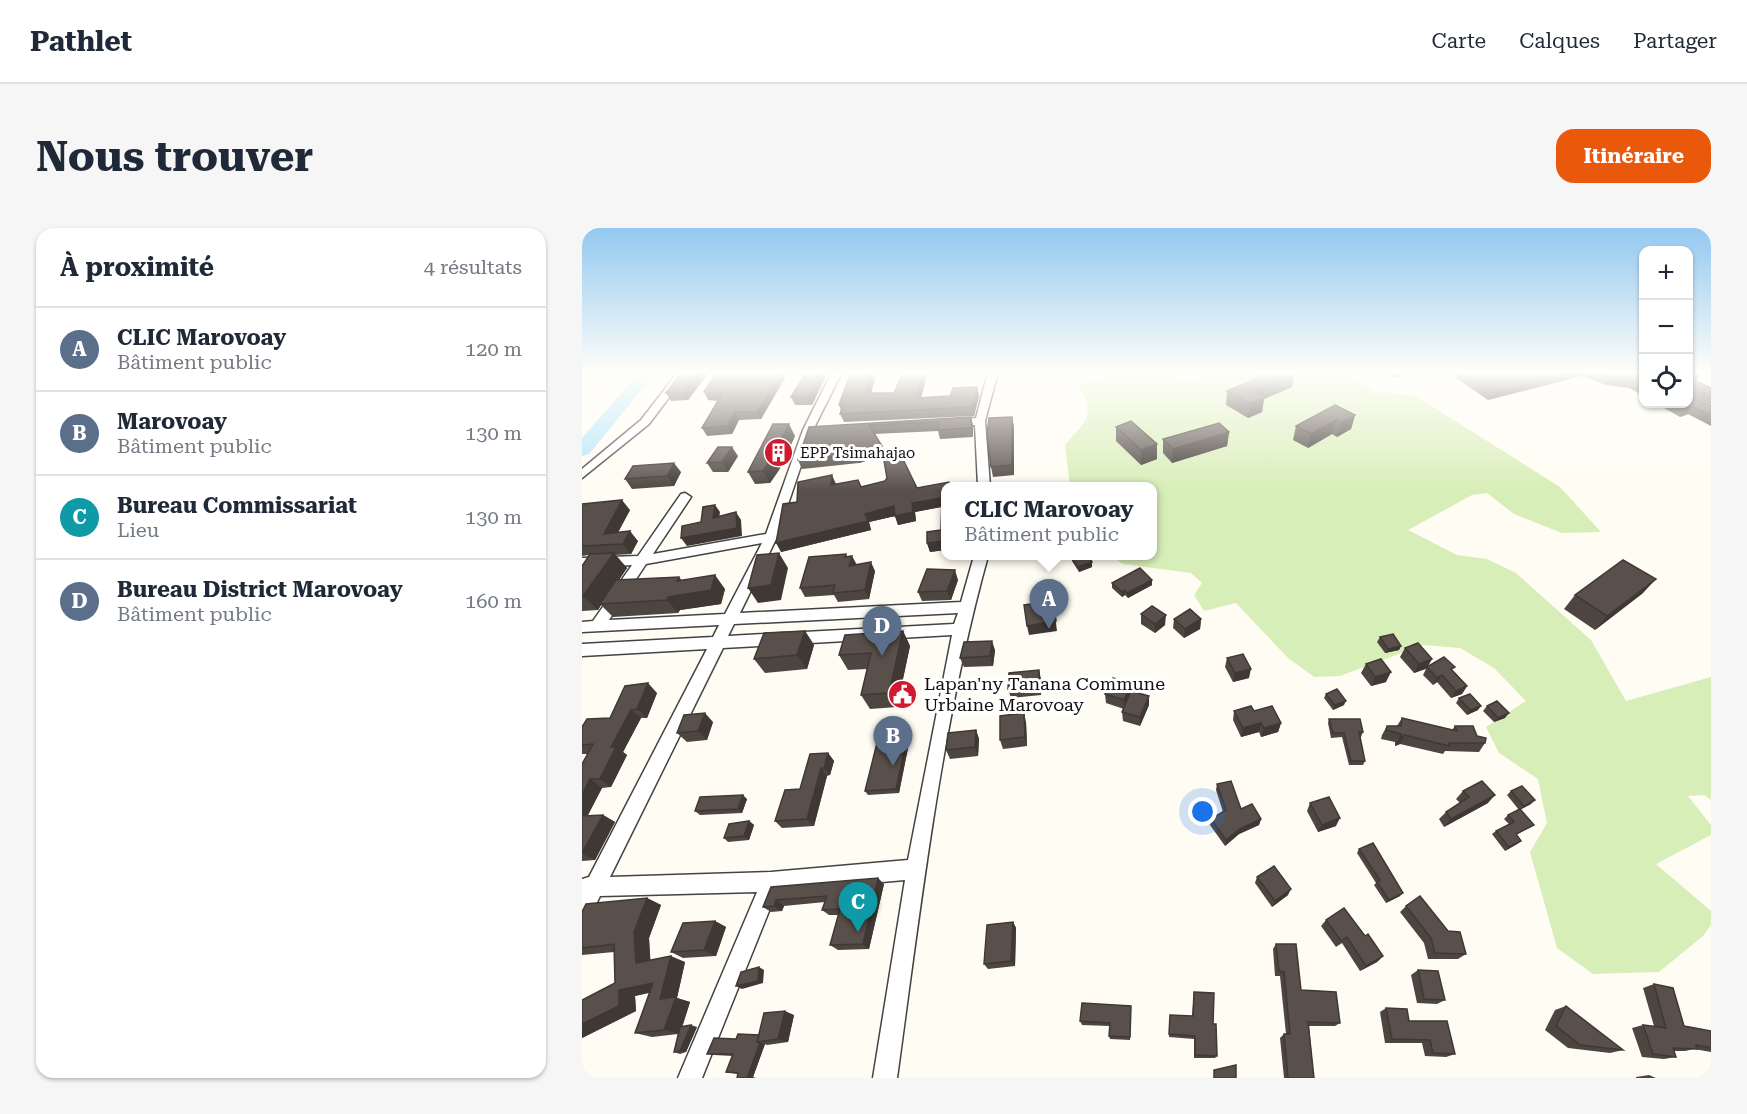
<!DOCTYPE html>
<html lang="fr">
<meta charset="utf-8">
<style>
:root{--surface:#fff;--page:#f6f6f7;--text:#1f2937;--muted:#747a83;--line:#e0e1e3;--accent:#ea580c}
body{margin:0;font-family:"Roboto Serif",serif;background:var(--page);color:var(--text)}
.controls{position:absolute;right:18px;top:18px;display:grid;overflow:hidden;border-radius:12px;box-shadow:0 2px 4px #0004}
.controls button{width:54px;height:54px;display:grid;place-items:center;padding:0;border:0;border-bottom:2px solid var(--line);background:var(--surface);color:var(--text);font:30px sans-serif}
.you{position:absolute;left:621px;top:584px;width:21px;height:21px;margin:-15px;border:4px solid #fff;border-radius:50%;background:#1a73e8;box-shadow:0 0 0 9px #1a73e833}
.badge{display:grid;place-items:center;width:39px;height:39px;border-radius:50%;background:var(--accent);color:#fff;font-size:20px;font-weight:700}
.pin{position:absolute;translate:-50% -50px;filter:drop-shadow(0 2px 3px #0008)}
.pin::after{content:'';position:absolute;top:32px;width:21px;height:18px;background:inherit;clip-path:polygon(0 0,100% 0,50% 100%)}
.popup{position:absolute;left:359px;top:254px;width:216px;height:78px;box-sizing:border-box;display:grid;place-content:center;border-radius:12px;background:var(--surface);filter:drop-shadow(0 2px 4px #0005);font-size:20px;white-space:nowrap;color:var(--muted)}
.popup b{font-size:22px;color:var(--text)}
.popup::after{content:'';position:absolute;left:50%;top:100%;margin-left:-12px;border:12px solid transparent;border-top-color:var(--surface)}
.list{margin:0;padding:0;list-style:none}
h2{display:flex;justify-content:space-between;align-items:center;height:78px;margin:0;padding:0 24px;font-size:26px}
h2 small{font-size:20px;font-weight:400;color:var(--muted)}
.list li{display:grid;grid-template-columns:39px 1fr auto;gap:18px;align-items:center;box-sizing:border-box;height:84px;padding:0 24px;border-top:2px solid var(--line)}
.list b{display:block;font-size:22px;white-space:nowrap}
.list p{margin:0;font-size:20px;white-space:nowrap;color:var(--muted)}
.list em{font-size:20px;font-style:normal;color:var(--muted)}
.icon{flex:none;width:33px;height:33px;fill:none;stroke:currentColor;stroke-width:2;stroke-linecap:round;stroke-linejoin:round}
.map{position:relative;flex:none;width:1129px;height:850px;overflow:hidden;border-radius:18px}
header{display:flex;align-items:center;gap:36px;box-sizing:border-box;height:84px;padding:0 30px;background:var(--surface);border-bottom:2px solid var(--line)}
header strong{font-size:28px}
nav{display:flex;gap:33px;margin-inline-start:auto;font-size:21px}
.intro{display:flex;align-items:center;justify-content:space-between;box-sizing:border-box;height:144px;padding:0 36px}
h1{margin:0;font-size:42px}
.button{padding:15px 27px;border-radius:18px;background:var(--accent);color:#fff;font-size:21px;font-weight:700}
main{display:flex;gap:36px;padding:0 36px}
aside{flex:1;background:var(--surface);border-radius:18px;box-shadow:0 2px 4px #0004}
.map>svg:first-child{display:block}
.green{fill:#d8eeb8}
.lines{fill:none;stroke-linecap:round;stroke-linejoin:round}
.river{fill:#b3e6fc;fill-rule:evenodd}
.minor-casing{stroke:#434343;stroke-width:3}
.path{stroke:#323232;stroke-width:1.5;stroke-dasharray:4.5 2;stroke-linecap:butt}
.minor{fill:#fff;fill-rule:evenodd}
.wall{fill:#4d4540}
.shaded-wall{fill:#3f3834}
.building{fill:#5a504b;stroke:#3f3834;stroke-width:1.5}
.labels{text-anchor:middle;stroke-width:6;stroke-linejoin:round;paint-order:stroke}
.far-poi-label{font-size:15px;fill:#101010;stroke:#fff;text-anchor:start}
.poi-label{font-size:18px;fill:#101010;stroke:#fff;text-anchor:start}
</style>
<header>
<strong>Pathlet</strong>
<nav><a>Carte</a><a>Calques</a><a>Partager</a></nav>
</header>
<div class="intro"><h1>Nous trouver</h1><a class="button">Itinéraire</a></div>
<main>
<aside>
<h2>À proximité<small>4 résultats</small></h2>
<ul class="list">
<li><span class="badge" style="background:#5c6f8a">A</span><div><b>CLIC Marovoay</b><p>Bâtiment public</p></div><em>120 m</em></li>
<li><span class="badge" style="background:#5c6f8a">B</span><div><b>Marovoay</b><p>Bâtiment public</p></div><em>130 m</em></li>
<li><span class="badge" style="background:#0f9aa8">C</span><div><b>Bureau Commissariat</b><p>Lieu</p></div><em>130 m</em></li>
<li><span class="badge" style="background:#5c6f8a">D</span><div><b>Bureau District Marovoay</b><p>Bâtiment public</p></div><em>160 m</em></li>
</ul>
</aside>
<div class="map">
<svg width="1129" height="850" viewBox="0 0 1129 850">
<rect width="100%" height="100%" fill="#fffcf3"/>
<!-- green -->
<path class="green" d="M521,144H583L597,152L615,153L618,149L611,144H760L793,164L832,167L978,259L1019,304L980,305L932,286L905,265L890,267L826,302L875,327L905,331L934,345L1009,412L1044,473L1129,449V572L1122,567L1106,568L1129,597V607L1074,636L1129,683V697L1121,708L1077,744L1011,746L975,720L948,624L965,595L956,551L917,525L904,499L944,473L912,440L878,420L841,417L758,448L732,449L706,430L654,375L622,383L612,367L620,355L609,345L541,336L529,328H570V258H488L483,217C504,192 515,189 496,157L508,153L523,152Z"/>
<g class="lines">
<!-- river -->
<polygon class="river" points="58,144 74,144 7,226 0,228 0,210"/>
<defs>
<g id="minor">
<polygon points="96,144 106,144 67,196 0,250 0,241 59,192"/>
<path d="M250,144H260L231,202L195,309L158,385L379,374L392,328H406C359,497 339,676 315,850H291L323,652L195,663L120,850H96L175,664L18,668L7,691L0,694V651L7,649L125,421L0,428V416L131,409L137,397L0,404V394L11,393L50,337L0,340V330L56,328L99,266L103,265L109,269L71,326L184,306L221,202ZM180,315L143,386L27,392L64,336ZM376,385L372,396L146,408L152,396ZM370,407L326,632L189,644L28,649L141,420Z"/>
<polygon points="406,144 416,144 403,193 408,258 396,258 393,197 370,198 365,195 370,192 394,190"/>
</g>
</defs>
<!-- minor casing -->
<use href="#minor" class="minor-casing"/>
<!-- path -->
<polyline class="path" points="592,144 597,146"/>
<!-- minor -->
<use href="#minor" class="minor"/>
</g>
<!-- wall -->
<g class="wall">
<polygon points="100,144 127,144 106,172 89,173 84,165"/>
<polygon points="135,144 201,144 203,150 179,191 157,192 150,206 125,208 120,200 136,173 126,172 122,164"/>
<polygon points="266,144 290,144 293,150 289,165 312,165 345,148 339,170 368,168 395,159 397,168 392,188 262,194 258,186 259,182 257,177 268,146 267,146"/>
<polygon points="806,144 823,144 821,149 809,149"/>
<polygon points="867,144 1056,144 1062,146 1062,168 1047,160 1024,157 1000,148 906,172 867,145"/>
<polygon points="1107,144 1115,152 1112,152 1129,160 1129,177 1110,169 1129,178 1129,198 1106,186 1098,189 1075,176 1107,176"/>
<polygon points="712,145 710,159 682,171 680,184 666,190 644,177 645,163"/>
<polygon points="244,148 230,177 213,177 209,169"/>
<polygon points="773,187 769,201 755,209 750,206 726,220 711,212 714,198"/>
<polygon points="389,189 391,198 391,209 358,211 356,203 292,206 303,227 314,228 335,260 367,254 368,258 363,258 363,323 363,322 348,324 345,315 359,302 360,279 333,284 334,293 316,297 313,288 287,294 289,302 199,324 215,274 254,256 279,259 303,253 305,250 301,228 277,235 220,241 216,232 227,199"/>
<polygon points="430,189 432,199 432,247 411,249 409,239"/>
<polygon points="534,199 575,216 575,231 559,237 534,213"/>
<polygon points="647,204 645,218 590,235 581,225 581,211"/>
<polygon points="213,208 197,242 188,255 173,256 166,244"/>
<polygon points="156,228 146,244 131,244 125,235"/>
<polygon points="99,244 92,258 50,261 43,251"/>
<polygon points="0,276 48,282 36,304 56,313 49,326 33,327 45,340 37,352 100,352 143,361 139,376 98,382 96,385 31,389 19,377 16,382 0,383 0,338 7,327 0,328"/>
<polygon points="265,328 274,337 293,343 287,371 256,374 252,367 223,369 218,360"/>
<polygon points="489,329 510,334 510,339 497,344 490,333"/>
<polygon points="376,352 369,372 340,373 336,364"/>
<polygon points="530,355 570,357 546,370 543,367 540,369 530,360"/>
<polygon points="1061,365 1013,402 982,381 993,367"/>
<polygon points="559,386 583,397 573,405 559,396"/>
<polygon points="592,391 619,391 618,401 602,410 591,400"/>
<polygon points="223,403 232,417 225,441 183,445 172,431"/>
<polygon points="321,403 328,418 315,479 288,481 279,467 285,441 266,442 257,427"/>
<polygon points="798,409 819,418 817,422 803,425 795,414"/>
<polygon points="823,420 850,431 845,439 871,443 885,458 880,466 869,470 855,454 851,457 841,447 844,441 832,445 818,429"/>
<polygon points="413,422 411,438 382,439 378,430"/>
<polygon points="645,430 667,450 651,454 643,439"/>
<polygon points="784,436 804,454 789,458 779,445"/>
<polygon points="457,442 459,452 459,467 429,470 426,461"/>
<polygon points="550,464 567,477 558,498 541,493 540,484 542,481 524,475 523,466"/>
<polygon points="75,465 65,490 59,490 41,524 45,527 29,559 20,560 5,588 21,587 33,594 13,632 0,633 0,536 6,526 0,526 0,499 28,490"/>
<polygon points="744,466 762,477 751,482 742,470"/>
<polygon points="877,470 896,482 885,487 874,475"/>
<polygon points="905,478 923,490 912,494 901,483"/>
<polygon points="652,483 672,483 699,495 696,504 679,509 677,504 659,509 651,492"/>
<polygon points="820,490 870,502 873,498 895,508 903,515 897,524 863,523 861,526 818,516 813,518 813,514 799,511 800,507 805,498 815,498"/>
<polygon points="747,491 781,504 779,509 778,509 783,533 781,537 767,537 760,509 749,510 746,495"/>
<polygon points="131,494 125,512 105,514 95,505"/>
<polygon points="444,494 445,518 421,521 418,512"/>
<polygon points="394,502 397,511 396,528 368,531 364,522"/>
<polygon points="326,505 328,510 317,565 286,567 283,563"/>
<polygon points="246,525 252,533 248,547 245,548 232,598 200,600 193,593"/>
<polygon points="635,556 659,581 679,591 677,597 657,606 643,618 628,597 629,591 641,584 634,562"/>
<polygon points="881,563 906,575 862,599 857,591 864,584 878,575 874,571"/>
<polygon points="929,563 949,576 938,582 952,597 947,600 934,607 939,613 935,616 923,623 910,606 914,603 927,596 922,591 926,587 937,582 925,567"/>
<polygon points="165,571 160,585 118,587 113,583"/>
<polygon points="728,575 754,598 736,604 725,583"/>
<polygon points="167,593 172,597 167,612 146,614 142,610"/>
<polygon points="777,621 818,668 804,675 792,657 794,655 775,625"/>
<polygon points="675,649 706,667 690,679 673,655"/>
<polygon points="302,656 287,721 256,722 248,717 257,687 247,687 240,682 243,674 202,678 200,683 189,684 181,679 189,659"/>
<polygon points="65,670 79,677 67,710 68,732 103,734 95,770 108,774 100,799 115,799 104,824 98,826 92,824 96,806 70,809 53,805 68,764 53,768 54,783 0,810 0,772 33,755 32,724 0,727 0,684"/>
<polygon points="824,678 884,726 876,731 846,731 842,715 818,684"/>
<polygon points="744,692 783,708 801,728 795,734 778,743 760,715 754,719 739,698"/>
<polygon points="133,693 144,699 134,728 101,730 89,724"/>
<polygon points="431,694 434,700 433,738 406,741 402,736"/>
<polygon points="694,716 719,762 758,795 753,798 727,798 732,850 702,850 698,810 702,806 704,806 698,748 693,748 691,721"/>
<polygon points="836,742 863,772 855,776 835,775 829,747"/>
<polygon points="1072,756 1102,798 1129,803 1129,824 1112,821 1103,823 1092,823 1094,829 1082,831 1060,829 1050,800 1061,797 1072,798 1061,760"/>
<polygon points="612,764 631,796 635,828 633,830 612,830 612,811 587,809 587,790 610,788"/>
<polygon points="549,778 548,812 528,811 527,808 527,798 500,797 498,793"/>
<polygon points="984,778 1041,822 1028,825 986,820 963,802 973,782"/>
<polygon points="804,780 873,826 864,829 843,828 840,815 803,815 798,784"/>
<polygon points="212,787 206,814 185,817 183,816 171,849 155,850 156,846 144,844 151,828 132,827 125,826 154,811 177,807"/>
<polygon points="1067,847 1074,850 1054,850 1054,849"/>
</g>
<!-- shaded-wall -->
<g class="shaded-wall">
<polygon points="117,144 127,144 106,172 101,164"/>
<polygon points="199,144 201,144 203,150 179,191 175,184"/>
<polygon points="239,144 242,144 244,148 230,177 226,169"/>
<polygon points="289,144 290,144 293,150 287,174 284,165"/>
<polygon points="341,144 343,144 345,148 336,178 334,170"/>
<polygon points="992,144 1003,144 1000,148 906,172 909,165"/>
<polygon points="1120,144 1115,152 1107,154 1107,148"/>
<polygon points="712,145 710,159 682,171 680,184 666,190 671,163"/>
<polygon points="395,159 397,168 392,188 390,179"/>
<polygon points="1111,179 1106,186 1098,189 1104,181"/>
<polygon points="153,184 157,192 150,206 145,198"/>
<polygon points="773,187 769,201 755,209 759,195"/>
<polygon points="389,189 391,198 391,209 389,200"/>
<polygon points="430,189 432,199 432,247 430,237"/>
<polygon points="754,192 750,206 726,220 729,206"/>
<polygon points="207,196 213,208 197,242 188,255 181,243"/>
<polygon points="647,204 645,218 590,235 591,221"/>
<polygon points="575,216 575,231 559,237 559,222"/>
<polygon points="300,218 303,227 277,235 273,226"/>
<polygon points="150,219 156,228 146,244 140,234"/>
<polygon points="92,235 99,244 92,258 85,248"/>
<polygon points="250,247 254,256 249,257"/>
<polygon points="360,270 363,278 333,284 334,293 316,297 313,288 287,294 289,302 199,324 194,315 283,286 312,278"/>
<polygon points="40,272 48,282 30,316 22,306"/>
<polygon points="133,277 138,284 136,298 131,290"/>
<polygon points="154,284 159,292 160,308 105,318 99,310"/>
<polygon points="48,303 56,313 49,326 41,316"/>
<polygon points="361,313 363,317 363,323 363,322 348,324 345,315"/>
<polygon points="32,325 45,340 36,353 18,376 19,377 16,382 1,368"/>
<polygon points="197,325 206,340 199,372 176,375 166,360"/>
<polygon points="264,326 268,334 270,328 275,337 271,347 263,329"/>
<polygon points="289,334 293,343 287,371 283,362"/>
<polygon points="510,334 510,339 497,344 496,339"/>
<polygon points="373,342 376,352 369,372 365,363"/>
<polygon points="133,347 143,361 139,376 98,382 96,385 85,372 97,349 108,362"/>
<polygon points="1074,351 1061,365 1013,402 1025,388"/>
<polygon points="570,352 570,357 546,370 545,365"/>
<polygon points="543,362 543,367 540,369 540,364"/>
<polygon points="471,373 475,403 447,407 445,398"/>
<polygon points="584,387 583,397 573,405 573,396"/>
<polygon points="619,391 618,401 602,410 603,401"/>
<polygon points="223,403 232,417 225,441 215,427"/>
<polygon points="321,403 328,418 315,479 307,465"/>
<polygon points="410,413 413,422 411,438 408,428"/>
<polygon points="819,418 817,422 803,425 806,421"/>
<polygon points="850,431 845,440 832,445 837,436"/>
<polygon points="669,441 667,450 651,454 653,445"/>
<polygon points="457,442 459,452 459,467 457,458"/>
<polygon points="809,444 804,454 789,458 793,449"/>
<polygon points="860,447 855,454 851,457 855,450"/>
<polygon points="66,455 75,465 65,490 55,481"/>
<polygon points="550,455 550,464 543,481 542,472"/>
<polygon points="885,458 880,466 869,470 874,463"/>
<polygon points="567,468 567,477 558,498 558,489"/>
<polygon points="764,473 762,477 751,482 753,477"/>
<polygon points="899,478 896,482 885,487 888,482"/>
<polygon points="49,482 59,490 41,524 45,527 29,559 18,551 29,519"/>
<polygon points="123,485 131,494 125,512 116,503"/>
<polygon points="442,485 444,494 445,518 443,509"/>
<polygon points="927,485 923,490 912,494 916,490"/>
<polygon points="679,495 677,504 659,509 661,500"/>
<polygon points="699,495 696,504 679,509 682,500"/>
<polygon points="394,502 397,511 396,528 393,519"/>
<polygon points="326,505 328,510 317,565 314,561"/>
<polygon points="823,507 818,516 813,518 818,509"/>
<polygon points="246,525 252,533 248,547 242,540"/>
<polygon points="239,540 245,548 232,598 225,591"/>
<polygon points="8,551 20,560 1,597 0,596 0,567"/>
<polygon points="161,567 165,571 160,585 156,581"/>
<polygon points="913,567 906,575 862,599 869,591"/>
<polygon points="953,572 949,576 937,582 942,578"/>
<polygon points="21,587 33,594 13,632 0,625"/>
<polygon points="758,590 754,598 736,604 740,597"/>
<polygon points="679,591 677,597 657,606 643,618 644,612 658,601"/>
<polygon points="167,593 172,597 167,612 162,608"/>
<polygon points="939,613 935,616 923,623 927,619"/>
<polygon points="296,650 302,656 287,721 281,716"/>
<polygon points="709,661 706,667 690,679 693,673"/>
<polygon points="821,665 818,668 804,675 807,672"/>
<polygon points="65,670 79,677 67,710 69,741 54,735 52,704"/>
<polygon points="194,672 202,678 200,683 192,678"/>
<polygon points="133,693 144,699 134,728 122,722"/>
<polygon points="431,694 434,700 433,738 429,733"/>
<polygon points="89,728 103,734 95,770 108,774 98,806 82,802 78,771 81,762 53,768 54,783 0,810 0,796 37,762"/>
<polygon points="801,728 795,734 778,743 784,738"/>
<polygon points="177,739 182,742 181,755 160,761 154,758"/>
<polygon points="203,783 212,787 206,814 196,811"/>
<polygon points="109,797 115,799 104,824 98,823"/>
<polygon points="178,815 183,816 171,849 174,850 165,850"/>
</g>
<!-- building -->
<g class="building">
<polygon points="100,144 117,144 101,164 84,165"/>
<polygon points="135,144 199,144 175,184 153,184 145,198 120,200 140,166 122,164"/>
<polygon points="224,144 239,144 226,169 209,169"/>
<polygon points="269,144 289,144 284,165 312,165 321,144 341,144 334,170 368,168 371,160 395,159 390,179 258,186 261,177 257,177"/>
<polygon points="689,144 712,144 712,145 671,163 682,169 668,176 645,163"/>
<polygon points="877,144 992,144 909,165"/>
<polygon points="1012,144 1056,144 1062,146 1062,158 1052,153 1028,150"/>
<polygon points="1107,144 1120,144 1107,148"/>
<polygon points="1107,149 1129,160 1129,168 1109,159 1110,170 1129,178 1129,188 1111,179 1104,181 1093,176 1107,176"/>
<polygon points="753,177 773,187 759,195 754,192 729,206 714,198"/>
<polygon points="389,189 389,200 356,202 357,194 287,197 300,218 273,226 216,232 227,199"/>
<polygon points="430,189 430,237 409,239 405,207 407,190"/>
<polygon points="549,193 575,216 559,222 534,199"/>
<polygon points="637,195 647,204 591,221 581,211"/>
<polygon points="191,196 207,196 190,229 181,243 166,244"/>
<polygon points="136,219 150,219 140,234 125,235"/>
<polygon points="313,225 313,228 319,227 335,260 367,254 368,258 385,256 385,258 363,258 363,317 361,317 361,313 345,315 345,304 359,302 360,270 330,275 331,284 313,288 312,278 283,286 286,293 194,315 201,276 215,274 216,254 250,247 249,257 276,252 279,259 303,253 305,250 301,227"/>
<polygon points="92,235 85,248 43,251 51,238"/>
<polygon points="40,272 22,306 48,303 41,316 0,318 0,276"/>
<polygon points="133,277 131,290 154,284 155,300 99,310 100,298 119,294 121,279"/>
<polygon points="32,325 1,368 0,368 0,338 8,326"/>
<polygon points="197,325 189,357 166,360 175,327"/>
<polygon points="264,326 263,329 270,328 267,338 289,334 283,362 251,365 253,357 218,360 227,329"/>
<polygon points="492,327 505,327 510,334 496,339 489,329"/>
<polygon points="1041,332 1074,351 1025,388 993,367"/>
<polygon points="558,340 570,352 545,365 543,362 540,364 530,355"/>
<polygon points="345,341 373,342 365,363 336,364"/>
<polygon points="133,347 129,362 86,369 85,372 18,376 34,352 97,349 95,353"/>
<polygon points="471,373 474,393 445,398 442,377"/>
<polygon points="570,378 584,387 573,396 559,386"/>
<polygon points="608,381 619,391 603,401 592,391"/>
<polygon points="223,403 215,427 172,431 182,405"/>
<polygon points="321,403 307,465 279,467 289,425 257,427 263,407"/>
<polygon points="811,406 819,418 806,421 798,409"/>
<polygon points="410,413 408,428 378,430 382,414"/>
<polygon points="836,415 850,431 837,436 823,420"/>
<polygon points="661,426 669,441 653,445 645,430"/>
<polygon points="862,429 873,439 869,441 885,458 874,463 860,447 855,450 845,439"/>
<polygon points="799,431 809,444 793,449 784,436"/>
<polygon points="457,442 457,458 426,461 427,445"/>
<polygon points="531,450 550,455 542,472 523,466"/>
<polygon points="66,455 55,481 49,482 29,519 34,519 18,551 8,551 0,567 0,536 11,516 0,517 0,499 5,491 28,490 43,458"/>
<polygon points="755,461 764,473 753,477 744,466"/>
<polygon points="549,463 567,468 558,489 540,484"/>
<polygon points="888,466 899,478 888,482 877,470"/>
<polygon points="915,473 927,485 916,490 905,478"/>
<polygon points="669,478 672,483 690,478 699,495 682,500 679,495 661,500 652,483"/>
<polygon points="123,485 116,503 95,505 102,487"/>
<polygon points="442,485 443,509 418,512 418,488"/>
<polygon points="820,490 875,503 873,498 891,498 895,508 904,510 903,515 867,515 867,518 823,507 818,509 819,506 804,502 805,498 819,498"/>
<polygon points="747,491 778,491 781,504 777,504 783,533 769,533 762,505 751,505"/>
<polygon points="394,502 393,519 364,522 366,505"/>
<polygon points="326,505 314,561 283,563 297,507"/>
<polygon points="246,525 242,540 239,540 225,591 193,593 203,562 218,561 228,526"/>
<polygon points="649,553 659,581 670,576 679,591 658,601 644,612 629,591 644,582 635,556"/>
<polygon points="900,553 913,567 869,591 864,584 887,569 881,563"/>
<polygon points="940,558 953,572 942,578 929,563"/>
<polygon points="161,567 156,581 113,583 118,569"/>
<polygon points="747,569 758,590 740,597 728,575"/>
<polygon points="938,581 952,597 934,606 939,613 927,619 914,603 932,594 926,587"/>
<polygon points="21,587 0,625 0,588"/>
<polygon points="167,593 162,608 142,610 147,596"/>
<polygon points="791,615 821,665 807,672 795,654 798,652 777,621"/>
<polygon points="692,638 709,661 693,673 675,649"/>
<polygon points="296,650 281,716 248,717 258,681 240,682 245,668 194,672 192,678 181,679 189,659"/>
<polygon points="838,668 866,703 878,704 884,726 853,725 849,710 824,678"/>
<polygon points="65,670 52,704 54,735 89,728 78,771 94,769 82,802 53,805 71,755 37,762 37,778 0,796 0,772 33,755 32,716 0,720 0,684 4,676"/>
<polygon points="762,680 783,708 786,706 801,728 784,738 765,709 759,713 744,692"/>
<polygon points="133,693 122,722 89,724 101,695"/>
<polygon points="431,694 429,733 402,736 405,697"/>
<polygon points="694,716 714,716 719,762 754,764 758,795 726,794 732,850 706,850 702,806 708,806 702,744 697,743"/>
<polygon points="177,739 176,753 154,758 159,744"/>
<polygon points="836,742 856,743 863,772 842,771"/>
<polygon points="1072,756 1091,760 1102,798 1129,803 1129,820 1114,817 1115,821 1091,820 1094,829 1071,826 1061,797 1084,800"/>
<polygon points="612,764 632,765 631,796 634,796 635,828 613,827 613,808 587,806 588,787 611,788"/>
<polygon points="500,775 549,778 548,809 527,808 528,795 498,793"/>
<polygon points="984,778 1041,822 998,817 974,798"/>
<polygon points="804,780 825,781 827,793 865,793 873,826 851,825 848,812 810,811"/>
<polygon points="203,783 196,811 175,814 182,785"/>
<polygon points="109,797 98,823 92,824 98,799"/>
<polygon points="156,806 177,807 175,814 178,815 165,850 155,850 156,845 144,844 151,826 125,826 132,810 154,811"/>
<polygon points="654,837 654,850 632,850 632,842"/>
</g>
<!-- sky -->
<linearGradient id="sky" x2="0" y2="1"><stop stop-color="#93c8f0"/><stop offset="0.55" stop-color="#fffefa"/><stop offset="1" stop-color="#fffefa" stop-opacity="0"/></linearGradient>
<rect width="1129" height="263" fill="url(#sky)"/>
<!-- icons -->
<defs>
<symbol id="building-disc" viewBox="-11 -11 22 22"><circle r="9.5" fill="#cf1a2f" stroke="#fff"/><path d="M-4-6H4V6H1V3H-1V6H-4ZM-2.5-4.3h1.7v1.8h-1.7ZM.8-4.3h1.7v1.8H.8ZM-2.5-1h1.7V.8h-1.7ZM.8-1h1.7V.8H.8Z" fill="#fff"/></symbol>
<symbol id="civic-disc" viewBox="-11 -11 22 22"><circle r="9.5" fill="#cf1a2f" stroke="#fff"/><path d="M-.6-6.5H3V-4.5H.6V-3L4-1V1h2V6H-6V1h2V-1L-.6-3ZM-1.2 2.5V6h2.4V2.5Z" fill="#fff"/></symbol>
</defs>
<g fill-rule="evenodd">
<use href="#building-disc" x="180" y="208" width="33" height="33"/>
<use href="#civic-disc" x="304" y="450" width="33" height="33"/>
</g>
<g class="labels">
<!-- far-poi labels -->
<g class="far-poi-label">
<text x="218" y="230">EPP Tsimahajao</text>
</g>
<!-- poi labels -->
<g class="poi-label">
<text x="342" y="462">Lapan'ny Tanana Commune<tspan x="342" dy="21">Urbaine Marovoay</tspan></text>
</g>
</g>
</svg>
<div class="controls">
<button>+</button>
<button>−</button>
<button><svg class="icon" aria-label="locate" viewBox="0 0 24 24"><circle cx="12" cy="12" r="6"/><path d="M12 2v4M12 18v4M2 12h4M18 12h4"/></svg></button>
</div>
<div class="you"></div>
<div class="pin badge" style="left:467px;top:401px;background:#5c6f8a">A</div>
<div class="popup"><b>CLIC Marovoay</b>Bâtiment public</div>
<div class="pin badge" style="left:311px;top:538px;background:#5c6f8a">B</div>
<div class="pin badge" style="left:276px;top:704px;background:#0f9aa8">C</div>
<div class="pin badge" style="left:300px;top:428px;background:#5c6f8a">D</div>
</div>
</main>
